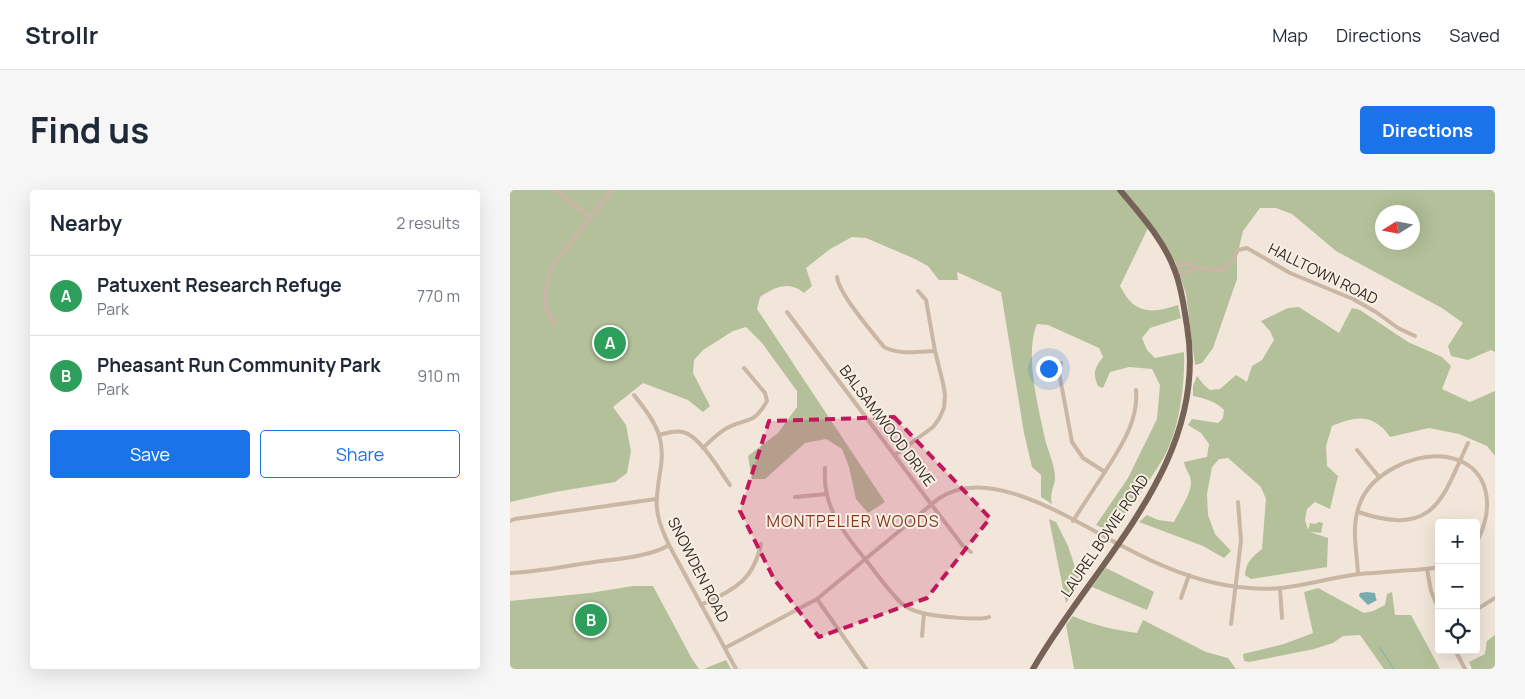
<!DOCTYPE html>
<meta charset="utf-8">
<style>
:root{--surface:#fff;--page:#f6f6f7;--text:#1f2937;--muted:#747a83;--line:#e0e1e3;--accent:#1a73e8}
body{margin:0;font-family:Manrope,sans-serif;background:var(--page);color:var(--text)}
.controls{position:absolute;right:15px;bottom:15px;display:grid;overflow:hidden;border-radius:5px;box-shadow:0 5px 20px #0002}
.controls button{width:45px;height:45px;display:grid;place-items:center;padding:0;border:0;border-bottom:1px solid var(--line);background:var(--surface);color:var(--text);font:25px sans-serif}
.compass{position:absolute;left:865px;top:15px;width:45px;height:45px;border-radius:50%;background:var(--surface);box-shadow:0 5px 20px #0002;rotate:259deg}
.you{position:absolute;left:538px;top:178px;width:18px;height:18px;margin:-12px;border:4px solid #fff;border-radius:50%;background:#1a73e8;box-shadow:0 0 0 8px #1a73e833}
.badge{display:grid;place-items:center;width:32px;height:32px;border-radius:50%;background:var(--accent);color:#fff;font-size:16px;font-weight:700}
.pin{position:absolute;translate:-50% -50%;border:2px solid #fff;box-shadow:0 1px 5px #0006}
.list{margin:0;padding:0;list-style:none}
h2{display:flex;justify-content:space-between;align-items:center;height:65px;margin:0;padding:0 20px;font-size:21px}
h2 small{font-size:16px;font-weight:400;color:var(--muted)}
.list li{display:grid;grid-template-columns:32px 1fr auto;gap:15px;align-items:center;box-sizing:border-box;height:80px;padding:0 20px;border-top:1px solid var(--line)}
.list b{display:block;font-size:19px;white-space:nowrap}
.list p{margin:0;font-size:16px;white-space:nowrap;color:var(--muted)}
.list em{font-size:16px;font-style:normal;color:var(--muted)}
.actions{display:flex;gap:10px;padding:15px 20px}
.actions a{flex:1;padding:11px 0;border:1px solid var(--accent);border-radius:5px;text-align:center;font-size:18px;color:var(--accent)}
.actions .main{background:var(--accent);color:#fff}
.icon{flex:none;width:28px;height:28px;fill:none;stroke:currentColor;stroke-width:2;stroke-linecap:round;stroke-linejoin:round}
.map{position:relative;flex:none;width:985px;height:479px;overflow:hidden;border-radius:5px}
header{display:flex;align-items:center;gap:30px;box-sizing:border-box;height:70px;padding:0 25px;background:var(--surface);border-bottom:1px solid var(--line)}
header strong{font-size:24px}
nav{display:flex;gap:28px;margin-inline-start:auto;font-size:18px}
.intro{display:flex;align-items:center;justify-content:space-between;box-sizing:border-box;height:120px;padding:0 30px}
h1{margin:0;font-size:35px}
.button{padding:12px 22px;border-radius:5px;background:var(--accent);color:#fff;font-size:18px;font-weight:700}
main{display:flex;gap:30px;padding:0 30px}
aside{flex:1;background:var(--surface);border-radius:5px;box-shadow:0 5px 20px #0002}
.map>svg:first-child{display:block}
.green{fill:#b3c099;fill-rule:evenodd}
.water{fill:#78acae}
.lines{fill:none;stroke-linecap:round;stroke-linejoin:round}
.stream{stroke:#78acae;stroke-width:1}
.minor{stroke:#c9b6a5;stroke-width:4}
.primary{stroke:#776257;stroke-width:6}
.marked{fill:#c2185b;fill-opacity:0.2;stroke:#c2185b;stroke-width:4;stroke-dasharray:10 6;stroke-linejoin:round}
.labels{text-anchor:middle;stroke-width:4;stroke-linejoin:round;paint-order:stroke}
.street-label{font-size:15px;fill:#352b26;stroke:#f9f0e5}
.neighbourhood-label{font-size:16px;letter-spacing:1px;fill:#84371f;stroke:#f9f0e5}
</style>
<header>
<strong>Strollr</strong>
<nav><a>Map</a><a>Directions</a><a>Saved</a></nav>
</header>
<div class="intro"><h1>Find us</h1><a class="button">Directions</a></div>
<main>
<aside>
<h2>Nearby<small>2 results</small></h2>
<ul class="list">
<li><span class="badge" style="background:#2e9e5b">A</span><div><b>Patuxent Research Refuge</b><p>Park</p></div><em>770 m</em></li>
<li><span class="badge" style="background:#2e9e5b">B</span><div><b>Pheasant Run Community Park</b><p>Park</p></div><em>910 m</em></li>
</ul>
<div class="actions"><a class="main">Save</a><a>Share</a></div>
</aside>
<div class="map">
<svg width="985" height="479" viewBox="0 0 985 479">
<rect width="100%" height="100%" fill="#f1e6d9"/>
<!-- green -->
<g class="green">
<path d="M0,0H985V162L981,160L958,170L941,166L938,156L953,133L932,118L826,61L782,24L766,18H750L733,41L727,66V89L703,158L692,173L685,175L676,104L665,71H663L639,36L610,96C613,101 617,109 622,113C636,125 652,120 668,115L671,128L640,138L632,148L637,160L645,168L674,162C675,194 670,238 654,267C639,293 619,318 601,342L586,335L618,288L647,229L650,195L642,179L619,177L600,182L593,198L588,196C582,183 585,178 593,167L589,158L578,153L538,135L527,134C514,165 529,220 536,253C539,263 545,276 545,287C545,296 539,304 542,314L531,307V285L522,277L514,243L491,102L447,82L448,90H429L418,76L403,68L356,48L342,47L320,59L296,78L302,96L294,103C279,90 264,97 250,107L247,119L375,312L358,323L346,309L339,277L332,259L316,249L295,253L255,289H242L238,266L268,243L287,217V201L252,153L236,137L223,141L193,160L184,170L183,183L200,216L193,222L178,210L133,193L103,217L116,235L121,261L117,283L105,292L45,302L0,312ZM872,22H902V52H872Z"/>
<path d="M789,117L829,143L842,118L850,120L898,152L932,167L941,176L932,199L960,212L985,201V266L977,256L949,244L919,238L880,247C863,223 846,226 822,236L816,256L817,276L828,286L820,319L805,312L797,319L795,330L798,340L800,333L805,334L809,332L813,333L811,343L800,342L818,348L817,377L741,389L735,385C736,372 742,367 752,359L756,309L751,297L718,268L709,269L702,277L697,304L698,325L705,344L721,361L714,368L693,356L629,332L637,325L648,330L664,332C669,321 682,303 681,291C680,284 675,279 674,272L697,267L699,254L691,243L678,235L682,229L708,233L713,228L714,220C707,212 694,208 683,206V196L687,186L693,194L700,200L710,199L726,185L737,192L742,176L752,170L764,150L760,141L751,131L778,118Z"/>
<polygon points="539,329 546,332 558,356 570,392 556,413"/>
<polygon points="596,378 644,402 637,420 582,397"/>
<polygon points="123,396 143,396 182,469 189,479 0,479 0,411 80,403"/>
<polygon points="808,398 854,423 863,421 875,415 877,404 882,402 885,425 901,425 930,479 874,479 850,445 833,446 823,453 804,459 739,472 734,471 733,464 774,454 803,443 794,402"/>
<path d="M563,426C582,435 605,440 627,443L633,430L696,462L718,468L726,479H564L556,435Z"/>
<polygon points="985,445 985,479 962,479 959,472 975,464 977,451"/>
<polygon points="216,470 221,479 194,479 196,478"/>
</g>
<!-- water -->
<polygon class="water" points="857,402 865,403 866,409 867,410 858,415 849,406 850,403"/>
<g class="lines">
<!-- stream -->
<polyline class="stream" points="869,457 884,479"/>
<!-- minor -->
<g class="minor">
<polyline points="46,0 80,27"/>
<polyline points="688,78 712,80 722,71 728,60 737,58 780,83 843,109 866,122 888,138 905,146"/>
<path d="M665,79C673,73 679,72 688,78L667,86"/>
<path d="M327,87C329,104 362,142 374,157C390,165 407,162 425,161"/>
<polyline points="277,122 421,314 453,356 461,362"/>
<path d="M46,134C42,130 39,126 37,121C32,107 38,83 46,71L102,0"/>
<polyline points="551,173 549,182 562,252 573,268 595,282"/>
<path d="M124,205C134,218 144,230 149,245C156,268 148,284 147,307C145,324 152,340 159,355L226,479"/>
<path d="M149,245C156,243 165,240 173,242C190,246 210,281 220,295"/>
<path d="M193,258C200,251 208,243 217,238C237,227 243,236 257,211L255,203L234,178"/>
<polyline points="847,260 869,287"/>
<polyline points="385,265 423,237 429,229 434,218 435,205 433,193 425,161 416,110 408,101"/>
<path d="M315,278C312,319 335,344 359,374C369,387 379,401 391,413C397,418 404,421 412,423C423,426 471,431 479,427"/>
<polyline points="285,307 317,304"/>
<path d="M848,322C924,347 931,312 958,253"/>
<polyline points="0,331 5,329 146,309"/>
<path d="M563,331C573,315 583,300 593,285C609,259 629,232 626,200"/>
<polyline points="917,379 921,401 929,420"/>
<path d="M0,383C28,382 56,376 84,372C106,369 140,367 159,355"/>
<path d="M848,384C847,361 841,339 849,316C859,284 904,262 937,267C982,275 985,320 966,353"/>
<polyline points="770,398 772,428"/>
<polyline points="671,408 679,385"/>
<polyline points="307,409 356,479"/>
<path d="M191,415C224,399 243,392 251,354"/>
<polyline points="966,420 985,408"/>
<polyline points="721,434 731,351 728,312"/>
<polyline points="412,446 414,424"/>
<path d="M215,458L307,409L428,309C480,272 568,334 616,358C646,374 681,389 715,395C733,398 753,400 771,398C798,395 823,387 850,384C867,383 885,381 903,380C911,379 920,379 929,377"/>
<polyline points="945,460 955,479"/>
</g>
<!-- primary -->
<path class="primary" d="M523,479C585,371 700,272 677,136C674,118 672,99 665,81C654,50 630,24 610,0"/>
</g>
<!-- marked area -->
<path class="marked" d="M384,227L480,328L417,408L309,447L264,389L230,321L259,231Z"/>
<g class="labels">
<!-- street labels -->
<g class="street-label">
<text transform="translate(813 84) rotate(26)" y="5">HALLTOWN ROAD</text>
<text transform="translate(377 236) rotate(53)" y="5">BALSAMWOOD DRIVE</text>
<text transform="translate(595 346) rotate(-56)" y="5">LAUREL BOWIE ROAD</text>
<text transform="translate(188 380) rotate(63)" y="5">SNOWDEN ROAD</text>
</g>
<!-- neighbourhood labels -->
<g class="neighbourhood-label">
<text x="343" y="337">MONTPELIER WOODS</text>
</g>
</g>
</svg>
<div class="controls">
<button>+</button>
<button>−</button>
<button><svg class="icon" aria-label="locate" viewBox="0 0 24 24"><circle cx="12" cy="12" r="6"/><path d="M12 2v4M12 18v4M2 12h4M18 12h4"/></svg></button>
</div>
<svg class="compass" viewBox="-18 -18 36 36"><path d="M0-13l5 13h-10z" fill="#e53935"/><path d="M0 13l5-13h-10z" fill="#747a83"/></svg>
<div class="you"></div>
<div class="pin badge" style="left:100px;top:153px;background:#2e9e5b">A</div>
<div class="pin badge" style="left:81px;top:430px;background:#2e9e5b">B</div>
</div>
</main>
